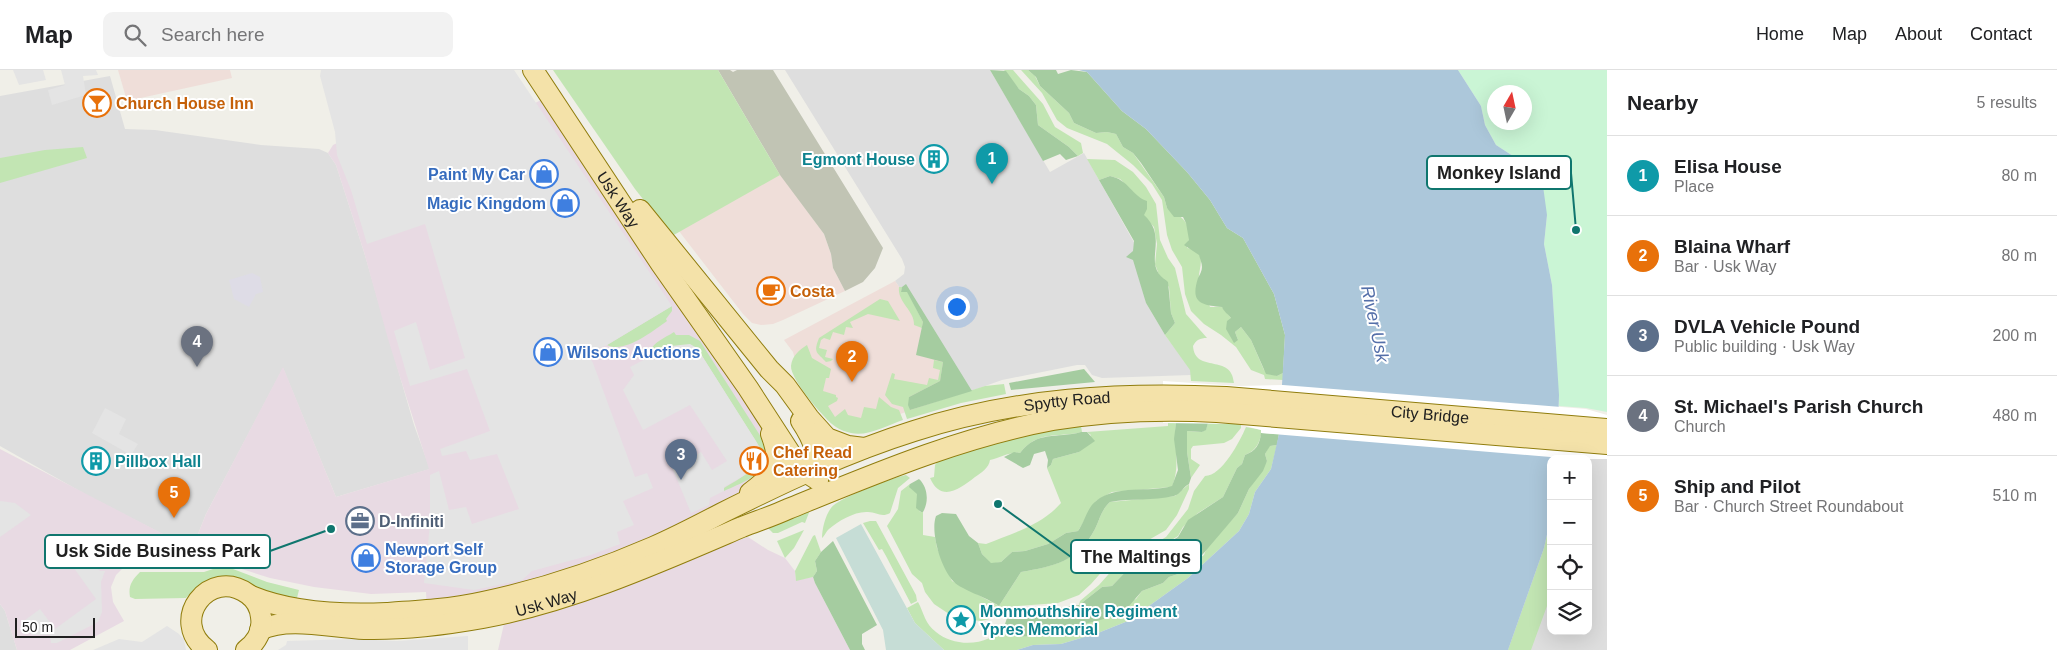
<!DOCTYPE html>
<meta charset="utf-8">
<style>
:root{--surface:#fff;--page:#f2f2f2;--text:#202124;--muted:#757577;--line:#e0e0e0;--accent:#bf3212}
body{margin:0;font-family:Helvetica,sans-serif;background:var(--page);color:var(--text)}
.controls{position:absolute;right:15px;bottom:15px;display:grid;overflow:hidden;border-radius:10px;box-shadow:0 5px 20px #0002}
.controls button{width:45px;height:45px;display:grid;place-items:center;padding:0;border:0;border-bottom:1px solid var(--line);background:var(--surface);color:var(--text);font:25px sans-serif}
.compass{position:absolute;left:1487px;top:15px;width:45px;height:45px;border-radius:50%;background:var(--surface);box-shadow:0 5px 20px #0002;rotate:9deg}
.scale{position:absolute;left:15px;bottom:12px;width:80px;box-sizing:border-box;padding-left:5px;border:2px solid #202020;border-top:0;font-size:14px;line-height:18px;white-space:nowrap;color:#202020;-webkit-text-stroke:4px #fff;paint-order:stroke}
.you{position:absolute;left:956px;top:236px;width:18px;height:18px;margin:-12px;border:4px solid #fff;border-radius:50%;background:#1a73e8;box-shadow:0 0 0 8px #1a73e833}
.badge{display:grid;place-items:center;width:32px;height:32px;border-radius:50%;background:var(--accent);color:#fff;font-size:16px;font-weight:700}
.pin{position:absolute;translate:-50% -41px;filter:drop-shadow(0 1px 2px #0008)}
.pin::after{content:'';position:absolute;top:26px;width:18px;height:15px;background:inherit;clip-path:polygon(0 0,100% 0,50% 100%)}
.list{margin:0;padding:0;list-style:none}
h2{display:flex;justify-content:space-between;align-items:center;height:65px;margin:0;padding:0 20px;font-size:21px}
h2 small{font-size:16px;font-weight:400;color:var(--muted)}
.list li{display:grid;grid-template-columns:32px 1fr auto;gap:15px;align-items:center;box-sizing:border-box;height:80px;padding:0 20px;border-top:1px solid var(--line)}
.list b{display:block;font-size:19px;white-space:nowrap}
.list p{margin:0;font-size:16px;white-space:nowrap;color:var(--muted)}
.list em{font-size:16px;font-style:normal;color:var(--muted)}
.icon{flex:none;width:28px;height:28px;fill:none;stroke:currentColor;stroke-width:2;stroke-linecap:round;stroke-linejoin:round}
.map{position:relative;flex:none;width:1607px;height:580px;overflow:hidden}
header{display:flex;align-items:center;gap:30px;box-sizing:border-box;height:70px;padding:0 25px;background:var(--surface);border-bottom:1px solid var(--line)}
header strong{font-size:24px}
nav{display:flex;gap:28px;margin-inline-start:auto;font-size:18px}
.search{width:350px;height:45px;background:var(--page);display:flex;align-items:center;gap:12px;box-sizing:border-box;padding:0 18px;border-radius:10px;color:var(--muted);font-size:19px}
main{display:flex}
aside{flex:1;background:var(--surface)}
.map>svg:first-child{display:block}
.residential{fill:#dedede}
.commercial{fill:#efded9}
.industrial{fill:#e8dae3}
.construction{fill:#c1c4b4}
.grass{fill:#c2e5b3}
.forest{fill:#a5cca0}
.wetland{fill:#c6ddd6}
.park{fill:#caf5d5;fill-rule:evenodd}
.parking{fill:#e4e4e4}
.plaza{fill:#dedce6}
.water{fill:#acc7da}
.pier{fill:#fff}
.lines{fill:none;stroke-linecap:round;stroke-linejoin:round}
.primary-casing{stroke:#907d0d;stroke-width:22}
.primary{stroke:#f4e2a9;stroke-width:20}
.labels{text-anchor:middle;stroke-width:4;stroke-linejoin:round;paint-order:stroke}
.food-label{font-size:16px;font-weight:bold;fill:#c56008;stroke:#fff;text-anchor:start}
.culture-label{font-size:16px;font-weight:bold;fill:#0d838f;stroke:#fff;text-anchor:start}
.shop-label{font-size:16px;font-weight:bold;fill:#366cbe;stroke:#fff;text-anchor:end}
.street-label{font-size:16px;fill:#202020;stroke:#fff}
.service-label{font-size:16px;font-weight:bold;fill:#4e5e75;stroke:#fff;text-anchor:start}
.water-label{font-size:18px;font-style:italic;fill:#546fa9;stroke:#fff}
.leader{fill:none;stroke:#0f766e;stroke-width:2}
.callout-dot{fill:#0f766e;stroke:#fff;stroke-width:2}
.callout{fill:#fff;stroke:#0f766e;stroke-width:2}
.callout-label{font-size:18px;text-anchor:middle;font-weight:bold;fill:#202020}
</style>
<header>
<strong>Map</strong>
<div class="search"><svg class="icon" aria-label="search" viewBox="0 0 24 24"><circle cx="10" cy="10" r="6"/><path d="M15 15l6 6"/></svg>Search here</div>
<nav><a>Home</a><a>Map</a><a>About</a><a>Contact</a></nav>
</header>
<main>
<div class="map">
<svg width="1607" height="580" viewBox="0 0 1607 580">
<rect width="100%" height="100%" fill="#f0efe8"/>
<!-- residential -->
<g class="residential">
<polygon points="785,0 990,0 1050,102 1084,83 1141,185 1146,233 1165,265 1191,300 1191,305 1102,308 1092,305 1085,295 1077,295 1002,310 971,321 895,211 904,204 905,197 902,189"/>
<polygon points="110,6 125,59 155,60 261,75 319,79 328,83 336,95 364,182 414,355 430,399 336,427 283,298 206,444 192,479 92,428 0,376 0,26"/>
<polygon points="1588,389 1607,389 1607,580 1508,580 1544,478 1551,447 1551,561 1588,561"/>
<polygon points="0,534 5,541 17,580 0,580"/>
</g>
<!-- commercial -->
<g class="commercial">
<polygon points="118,0 230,0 232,8 127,31"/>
<polygon points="775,97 824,164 831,184 833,198 845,221 783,250 773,254 761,255 752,253 743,244 675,156"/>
<polygon points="895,211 971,321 860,357 835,352 795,289 793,282 784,270"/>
</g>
<!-- industrial -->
<g class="industrial">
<polygon points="549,26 772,366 767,409 654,477 427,540 426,522 371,524 314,517 270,508 226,494 155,489 130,491 116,505 111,517 113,532 124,551 70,580 17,580 5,541 0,534 0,379 192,479 206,444 283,297 336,427 429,399 388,269 364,182 336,95 328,83 333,75 343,70 480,61"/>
<polygon points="748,467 768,480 785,488 795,501 796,510 813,507 815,513 850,580 498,580 504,554 571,535 720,476"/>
</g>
<!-- construction -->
<polygon class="construction" points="718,0 730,0 733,2 737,0 773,0 883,178 875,198 863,212 845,221 833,198 831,184 824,164 780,105"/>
<!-- grass -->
<g class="grass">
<polygon points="553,0 718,0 780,105 672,166 635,119"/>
<polygon points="1004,0 1013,0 1043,34 1055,57 1081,73 1083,83 1078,86 1069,77 1038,55 1036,35 1029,26 1019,19"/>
<path d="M1021,0H1028L1035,6L1040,16L1069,43L1074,53L1096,63L1107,62L1116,64L1123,77L1133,83L1157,117L1164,127L1167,138C1185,148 1194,156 1187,178C1210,181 1197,201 1199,210C1202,219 1207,228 1210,237H1222L1231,248V266L1238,270L1235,262L1241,257L1251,270L1264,300L1277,306L1283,303V310L1265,309L1264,305L1251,300L1236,277L1221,265L1204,254L1191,241L1185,224L1182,197L1172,180L1167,165L1162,130L1152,114L1133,95L1107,74L1067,58L1057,50L1042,23Z"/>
<polygon points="83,77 87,88 0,113 0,88 45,80"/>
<path d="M1087,89L1115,90L1133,102L1146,117L1156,134L1160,170L1168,188L1175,198L1186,244L1207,268C1200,268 1196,270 1193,276C1195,304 1232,283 1234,313L1191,311L1190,300L1165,265L1175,253L1171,243L1169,217L1159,205L1155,194L1157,174L1154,157L1143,145L1140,129L1120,109L1110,106L1099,110Z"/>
<path d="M899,217H902L901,222L907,221L923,252L922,258L914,255C915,241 897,232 899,217Z"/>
<path d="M880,229L888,231L900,251L868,244L850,252L853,258L846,257L844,265L833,262L830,270L824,268L821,270L819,278L827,280L825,287L833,289L831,291L826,292C817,282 813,283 819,268Z"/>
<path d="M672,236V241L666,249L667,251C653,261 624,284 607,275Z"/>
<path d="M674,262L676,265H689L700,271L766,375C769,405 747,410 724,421V418C739,409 761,398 760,378L697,278L671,276L650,287C648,274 665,268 674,262Z"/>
<path d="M807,275L812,288L831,299L829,308H826L823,321L836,325V327L838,328L837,331L828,336L835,347L845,339L848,345L861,348L864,337L876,339L879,327L891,337L899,340L903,350C888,355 867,367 851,363C846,362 840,360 836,357C825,350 790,309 791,296C792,286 799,280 807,275Z"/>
<polygon points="934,290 943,292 940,311 909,327 910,340 985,316 1004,314 1006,324 961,333 907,349 903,337 892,334 885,325 892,303 895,304 894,309 927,315 929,308 938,310 940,300 933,298"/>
<path d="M1168,353H1176C1173,377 1181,394 1172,417L1112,422L1096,431L1078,461L1066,463L1048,474L1025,481L1012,482L1001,492L991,494L982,484L978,473L986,474C1013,463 1042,455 1061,433L1047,398L1051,395L1053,389L1079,382L1091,365L1087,362L1168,356Z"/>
<polygon points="1208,353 1238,354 1241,355 1241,358 1232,369 1224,373 1193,376 1191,379 1191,389 1200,395 1191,408 1187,382 1187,361 1202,362 1206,359"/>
<path d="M1074,356H1081L1082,362C1057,368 1038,360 1020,383C1011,381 999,388 990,390C989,398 981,403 975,407C960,419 941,433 930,408L934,407L935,395L938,391C982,375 1028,365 1074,356Z"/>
<path d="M1246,357L1262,360C1260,372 1257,380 1245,385L1242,394L1237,398L1223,427L1198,443L1183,457L1178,466L1133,494L1112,516L1102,517L1079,535L1080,531L1099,515L1115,497L1166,467L1188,439L1194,421L1205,406C1222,406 1240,371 1246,357Z"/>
<path d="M1277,375L1271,399L1255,422L1249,444L1239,461L1188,508L1128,551L1098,563L1061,574L1033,575L1017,580H944L915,553L907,538L918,532C924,543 925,554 936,562C955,578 991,577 1005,554L1007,559L1017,561L1020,567L1053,561L1136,529L1142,521L1163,513L1169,507L1178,504L1204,485L1207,477L1238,443L1249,419L1267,391L1265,384L1269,376Z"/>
<path d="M906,405L910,408L898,418L890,443C881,448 877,442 868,442C855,441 838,451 829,459C825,463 826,464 822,468C822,459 825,446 831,438C838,428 892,408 906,405Z"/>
<path d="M910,414V417L918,424L917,434L920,442H923V465L935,467L937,478L952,511L999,536L1021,502C1053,496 1078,492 1095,459C1100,449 1101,440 1110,432L1175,426L1189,414V419L1177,445L1166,460L1126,483L1106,497L1091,514L1079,525L1058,533L1018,536L994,548L981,551L955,548L934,534L925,522L922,513L912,504L887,456L898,439L901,421Z"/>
<polygon points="810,440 805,453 802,452 778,463 773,463 766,456"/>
<polygon points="1551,447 1551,531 1547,536 1531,580 1508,580 1544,478"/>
<polygon points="870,451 876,451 916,525 917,531 911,534 886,486 882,479 879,480 863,453"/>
<polygon points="804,460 794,478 785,488 777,471"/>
<polygon points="815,465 821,482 815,491 817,501 813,507 796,511 795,501 813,466"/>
<path d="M213,499H233L267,512L299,520L297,528C288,526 279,525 270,522C229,510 223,491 186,528L135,529L130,527C128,516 132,510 140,502H204Z"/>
</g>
<!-- forest -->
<g class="forest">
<polygon points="990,0 1006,1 1019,19 1029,26 1036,35 1038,55 1069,77 1078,86 1066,90 1060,84 1043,91"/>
<path d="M1028,0H1056L1058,4L1071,0L1087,2L1122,41L1146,59L1187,102L1210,130L1227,158L1243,168L1274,224L1285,265L1283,303L1277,306L1266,304L1251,270L1241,257L1235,262L1238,270L1234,273L1226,259L1227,251L1231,248C1228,244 1224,242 1222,237C1201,235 1190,233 1198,208C1200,204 1202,201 1202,197C1202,193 1200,189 1199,185L1184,175L1189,170L1186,153L1183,147H1174L1167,138L1164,127L1141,93L1133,83L1123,77L1116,64L1107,62L1096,63L1074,53L1069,43L1040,16L1036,7Z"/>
<path d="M1110,106C1129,110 1132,126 1147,131V139L1144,145C1167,166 1147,187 1159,204C1161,207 1166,210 1168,212L1171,243L1175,253L1165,265L1146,233L1133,190L1126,187L1133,181L1134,171L1099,110Z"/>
<polygon points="906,214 972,321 910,340 908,335 909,327 940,311 943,292 916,285 923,252 907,222 901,222 902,217"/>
<polygon points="1084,299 1095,312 1011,320 1009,313"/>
<path d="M1176,353H1208L1206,360L1202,362L1187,361V382L1191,408L1189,414C1183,417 1181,424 1174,426C1153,431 1131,428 1110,432C1101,440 1100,449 1095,459C1078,492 1054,496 1021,502L999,536C986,527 962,520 954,512C941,499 930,462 936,446L942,443L956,444L969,466L978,473L982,484L991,493L1001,492L1012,482L1025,481L1048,474L1066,463L1078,461C1085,451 1087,438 1096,431C1117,414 1148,423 1172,416L1178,400L1174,369Z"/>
<path d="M1081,362H1087L1095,371L1079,382L1053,389L1051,395L1047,398L1048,390L1045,381L1034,384L1030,395L1023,398L1004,387L1014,382L1020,383C1038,360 1056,369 1081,362Z"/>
<path d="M1261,363L1279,364L1277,375L1270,376L1265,384L1267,391L1263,401L1249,419L1238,443L1197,491L1178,504L1169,507L1163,513L1142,521L1129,536L1104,549L1045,564L1019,567L1017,561L1007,559L1005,554L1007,548L1014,545L1026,546L1050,539L1079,535L1102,517L1112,516L1133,494L1178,467L1188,450L1223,427L1237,398L1242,394L1245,385C1256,381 1260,374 1261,363Z"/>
<path d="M919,409C928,417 929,432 923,442H921L916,438L917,424L909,417L910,414Z"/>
<polygon points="833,471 877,555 862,564 862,574 865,580 850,580 815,513 813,507 817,501 815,491 821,482"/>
</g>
<!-- wetland -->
<polygon class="wetland" points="861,454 915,553 944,580 886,580 883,560 836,468"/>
<!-- park -->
<path class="park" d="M1458,0H1607V342L1586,338L1559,336L1552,215L1544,174L1547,145L1513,86L1496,75L1485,55L1481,36ZM1494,22H1524V52H1494Z"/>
<!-- parking -->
<g class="parking">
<polygon points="13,0 43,0 46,10 19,15"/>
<polygon points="61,0 96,0 98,5 83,6 86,25 52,35 48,20 65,15"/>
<polygon points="321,0 514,0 672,236 607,275 587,283 593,293 635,407 647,403 653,418 623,431 634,455 617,462 620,474 591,485 532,501 522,510 474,520 424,513 430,454 430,405 439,401 449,440 466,437 472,454 519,439 497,384 470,390 466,381 442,386 440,379 490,361 467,299 410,316 394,261 416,252 430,300 465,288 425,154 367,174 351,120 337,85 335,62 320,6"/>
<polygon points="690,274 697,278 756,371 760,378 761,385 752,399 745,405 724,417 724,421 710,428 709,435 691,443 669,390 688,382 691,388 701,382 712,400 727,391 690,335 643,360 623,320 634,305 630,297 671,276"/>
<polygon points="105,338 126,349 119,364 138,374 131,385 92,363"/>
<polygon points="0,431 15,433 31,445 0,467"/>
<polygon points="70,473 100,501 105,501 101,512 102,542 98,552 57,573 51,573 50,565 32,565 21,553 40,539 55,559 96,529 61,480"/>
<polygon points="167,556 179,564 184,570 186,580 93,580 119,569 142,572"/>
<polygon points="468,566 468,580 278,580 286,575 287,571 353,569 397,571"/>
</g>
<!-- plaza -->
<polygon class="plaza" points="252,203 260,207 263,222 256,224 249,237 234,229 229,210"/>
<!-- water -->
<polygon class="water" points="1079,0 1458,0 1481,36 1485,55 1496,75 1513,86 1543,116 1547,145 1544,174 1552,215 1559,325 1557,389 1551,389 1551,447 1544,478 1508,580 1017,580 1033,575 1061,574 1098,563 1128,551 1188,508 1239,461 1249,444 1255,422 1271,399 1279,364 1285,265 1274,224 1243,168 1227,158 1210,130 1187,102 1146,59 1122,41 1087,2"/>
<!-- pier -->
<polygon class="pier" points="1163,311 1239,316 1283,315 1586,339 1607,345 1607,389 1574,389 1261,363 1261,360 1238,354 1163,353"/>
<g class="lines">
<defs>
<g id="primary">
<path id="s1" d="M533,0L661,194L748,318L794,389L807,403L818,410"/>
<polyline points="640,140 769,299 785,315 809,348 827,368 848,376 864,378"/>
<path d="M801,351C815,372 818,384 818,410"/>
<path d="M750,423C776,403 783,396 771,364"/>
<path id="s2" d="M251,526C292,543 343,545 387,543C419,541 452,539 483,532C540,520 600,500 653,477C676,467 699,455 722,443C784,412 847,382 914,361C1016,328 1120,322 1226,327L1607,359"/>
<path id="s3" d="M260,560C288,546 333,558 364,559C403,560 444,555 483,548C573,531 658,493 742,457C757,451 773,446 788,439C874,404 961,367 1053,350C1107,341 1163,339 1217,342L1607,374"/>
<path d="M207,580C168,551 209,496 248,524C255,529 260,537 261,547C263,560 257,572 246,580"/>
</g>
</defs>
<!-- primary casing -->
<use href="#primary" class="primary-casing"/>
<!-- primary -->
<use href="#primary" class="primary"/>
</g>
<!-- icons -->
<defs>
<symbol id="bar-ring" viewBox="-11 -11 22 22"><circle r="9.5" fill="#fff" stroke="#e8710a" stroke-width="1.5"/><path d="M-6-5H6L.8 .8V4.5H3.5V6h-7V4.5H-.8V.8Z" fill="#e8710a"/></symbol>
<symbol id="building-ring" viewBox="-11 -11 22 22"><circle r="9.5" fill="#fff" stroke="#0f9aa8" stroke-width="1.5"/><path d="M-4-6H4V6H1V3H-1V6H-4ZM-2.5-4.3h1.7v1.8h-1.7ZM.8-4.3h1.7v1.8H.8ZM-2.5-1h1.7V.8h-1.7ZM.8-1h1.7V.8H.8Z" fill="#0f9aa8"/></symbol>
<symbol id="shop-ring" viewBox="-11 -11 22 22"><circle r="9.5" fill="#fff" stroke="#3f7fe0" stroke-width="1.5"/><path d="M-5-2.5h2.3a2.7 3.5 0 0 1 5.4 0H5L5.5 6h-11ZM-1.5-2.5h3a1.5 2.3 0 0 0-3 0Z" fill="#3f7fe0"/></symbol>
<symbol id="cafe-ring" viewBox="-11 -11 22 22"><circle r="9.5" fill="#fff" stroke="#e8710a" stroke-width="1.5"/><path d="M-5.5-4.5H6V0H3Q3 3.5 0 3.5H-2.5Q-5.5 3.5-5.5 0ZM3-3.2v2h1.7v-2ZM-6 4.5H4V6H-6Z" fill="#e8710a"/></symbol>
<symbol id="restaurant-ring" viewBox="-11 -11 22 22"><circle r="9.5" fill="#fff" stroke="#e8710a" stroke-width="1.5"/><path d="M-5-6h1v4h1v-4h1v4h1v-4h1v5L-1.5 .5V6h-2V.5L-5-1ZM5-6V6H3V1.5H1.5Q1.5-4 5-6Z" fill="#e8710a"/></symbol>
<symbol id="office-ring" viewBox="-11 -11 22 22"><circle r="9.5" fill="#fff" stroke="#5c6f8a" stroke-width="1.5"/><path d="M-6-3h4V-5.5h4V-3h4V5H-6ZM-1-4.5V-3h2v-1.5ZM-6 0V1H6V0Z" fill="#5c6f8a"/></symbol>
<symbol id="sight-ring" viewBox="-11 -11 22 22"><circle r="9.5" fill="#fff" stroke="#0f9aa8" stroke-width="1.5"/><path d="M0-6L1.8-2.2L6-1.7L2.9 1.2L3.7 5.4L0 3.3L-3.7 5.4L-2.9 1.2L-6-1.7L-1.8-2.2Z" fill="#0f9aa8"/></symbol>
</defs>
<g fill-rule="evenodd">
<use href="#bar-ring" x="81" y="17" width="32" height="32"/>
<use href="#building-ring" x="918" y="73" width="32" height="32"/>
<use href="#shop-ring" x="528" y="88" width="32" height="32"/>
<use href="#shop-ring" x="549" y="117" width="32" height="32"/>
<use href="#cafe-ring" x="755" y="205" width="32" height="32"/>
<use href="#shop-ring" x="532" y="266" width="32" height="32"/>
<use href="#building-ring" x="80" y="375" width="32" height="32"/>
<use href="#restaurant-ring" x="738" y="375" width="32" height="32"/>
<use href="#office-ring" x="344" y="435" width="32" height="32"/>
<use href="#shop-ring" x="350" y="472" width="32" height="32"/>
<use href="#sight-ring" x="945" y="534" width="32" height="32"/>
</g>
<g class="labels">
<!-- food labels -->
<g class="food-label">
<text x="116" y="39">Church House Inn</text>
<text x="790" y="227">Costa</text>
<text x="773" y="388">Chef Read<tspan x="773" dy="18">Catering</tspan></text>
</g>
<!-- culture labels -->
<g class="culture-label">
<text x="915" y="95" text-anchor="end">Egmont House</text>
<text x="115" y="397">Pillbox Hall</text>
<text x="980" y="547">Monmouthshire Regiment<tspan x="980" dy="18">Ypres Memorial</tspan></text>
</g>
<!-- shop labels -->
<g class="shop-label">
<text x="525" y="110">Paint My Car</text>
<text x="546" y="139">Magic Kingdom</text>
<text x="567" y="288" text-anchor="start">Wilsons Auctions</text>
<text x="385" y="485" text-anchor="start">Newport Self<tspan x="385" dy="18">Storage Group</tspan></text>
</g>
<!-- street labels -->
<g class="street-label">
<text dy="6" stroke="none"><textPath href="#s1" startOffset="155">Usk Way</textPath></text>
<text dy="6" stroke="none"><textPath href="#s2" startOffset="856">Spytty Road</textPath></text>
<text dy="6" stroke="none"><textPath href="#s2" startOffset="1220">City Bridge</textPath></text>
<text dy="6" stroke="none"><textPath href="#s3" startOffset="290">Usk Way</textPath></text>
</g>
<!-- service labels -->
<g class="service-label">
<text x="379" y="457">D-Infiniti</text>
</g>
<!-- water labels -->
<g class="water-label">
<text transform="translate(1375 254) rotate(78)" y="6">River Usk</text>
</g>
</g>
<!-- callouts -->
<path class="leader" d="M1576 160L1571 103M331 459L270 481M998 434L1071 487"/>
<g class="callout-dot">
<circle cx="1576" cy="160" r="5"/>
<circle cx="331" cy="459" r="5"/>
<circle cx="998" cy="434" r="5"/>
</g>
<g class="callout">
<rect x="1427" y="86" width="144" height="33" rx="5"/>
<rect x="45" y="465" width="225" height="33" rx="5"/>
<rect x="1071" y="470" width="130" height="33" rx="5"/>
</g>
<g class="callout-label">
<text x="1499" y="109">Monkey Island</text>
<text x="158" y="487">Usk Side Business Park</text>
<text x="1136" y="493">The Maltings</text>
</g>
</svg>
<div class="controls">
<button>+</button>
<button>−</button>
<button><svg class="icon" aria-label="locate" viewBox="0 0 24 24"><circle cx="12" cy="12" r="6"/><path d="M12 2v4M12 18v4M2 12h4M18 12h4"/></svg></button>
<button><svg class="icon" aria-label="layers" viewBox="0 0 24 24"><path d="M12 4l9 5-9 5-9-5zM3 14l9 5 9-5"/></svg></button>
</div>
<svg class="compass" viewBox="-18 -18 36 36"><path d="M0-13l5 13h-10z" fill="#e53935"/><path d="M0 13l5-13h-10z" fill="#757577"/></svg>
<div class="scale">50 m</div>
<div class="you"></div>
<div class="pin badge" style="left:992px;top:114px;background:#0f9aa8">1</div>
<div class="pin badge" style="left:852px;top:312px;background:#e8710a">2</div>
<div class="pin badge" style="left:681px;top:410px;background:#5c6f8a">3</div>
<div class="pin badge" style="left:197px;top:297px;background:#6b7280">4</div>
<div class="pin badge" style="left:174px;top:448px;background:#e8710a">5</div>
</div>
<aside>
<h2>Nearby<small>5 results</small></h2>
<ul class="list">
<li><span class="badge" style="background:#0f9aa8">1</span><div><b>Elisa House</b><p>Place</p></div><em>80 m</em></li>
<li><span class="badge" style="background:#e8710a">2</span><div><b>Blaina Wharf</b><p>Bar · Usk Way</p></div><em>80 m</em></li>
<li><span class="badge" style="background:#5c6f8a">3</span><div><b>DVLA Vehicle Pound</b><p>Public building · Usk Way</p></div><em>200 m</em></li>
<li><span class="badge" style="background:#6b7280">4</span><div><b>St. Michael's Parish Church</b><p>Church</p></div><em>480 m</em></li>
<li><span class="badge" style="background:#e8710a">5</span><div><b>Ship and Pilot</b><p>Bar · Church Street Roundabout</p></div><em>510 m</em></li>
</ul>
</aside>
</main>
